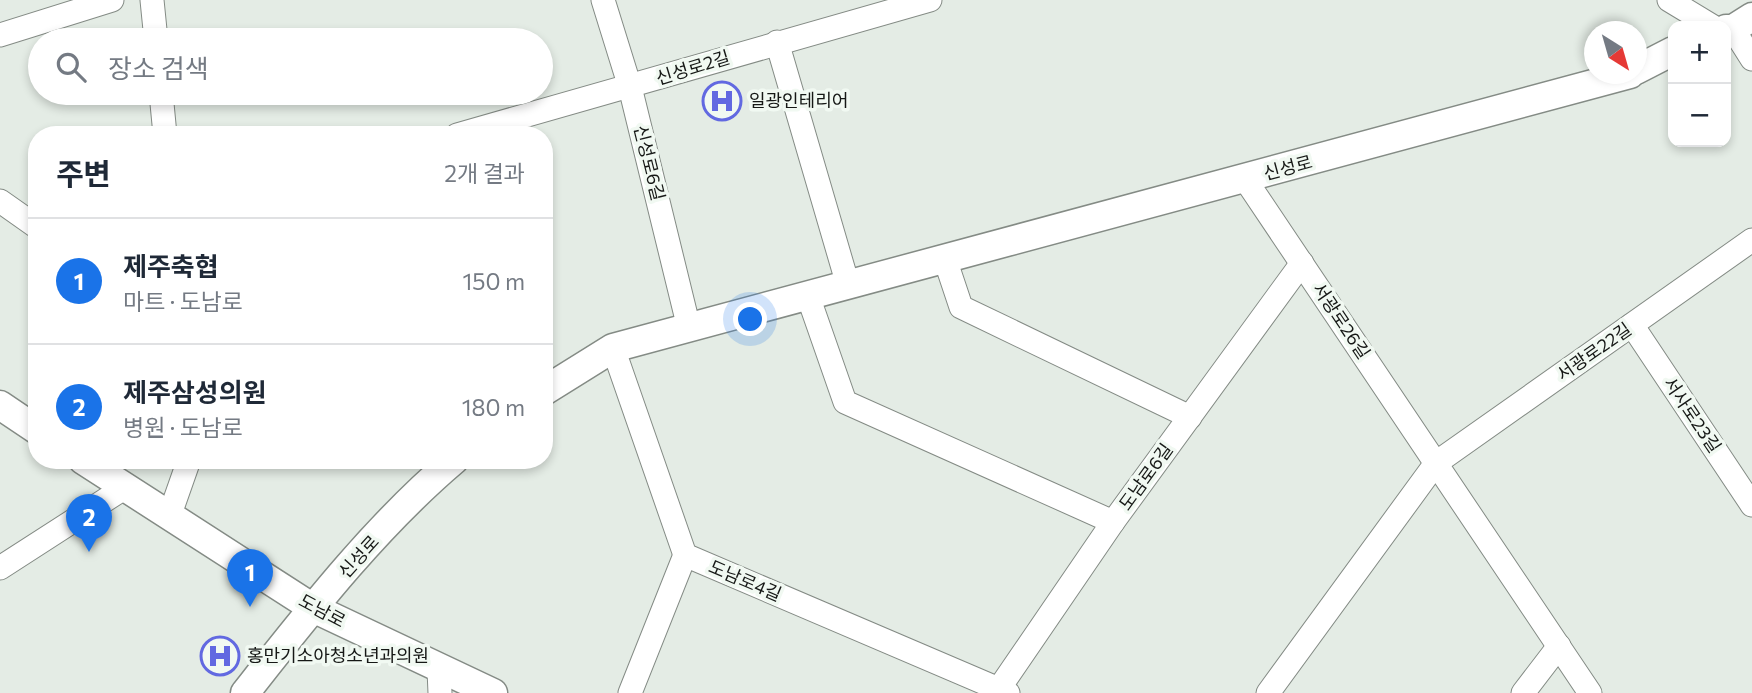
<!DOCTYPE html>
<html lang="ko">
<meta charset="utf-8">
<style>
:root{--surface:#fff;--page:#f2f2f3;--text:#1f2937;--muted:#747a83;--line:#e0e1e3;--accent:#1a73e8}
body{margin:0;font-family:Commissioner,"Noto Sans KR",sans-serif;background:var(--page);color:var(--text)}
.controls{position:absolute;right:21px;top:21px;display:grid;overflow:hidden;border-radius:14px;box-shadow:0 4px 10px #0003}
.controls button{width:63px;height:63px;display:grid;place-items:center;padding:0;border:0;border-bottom:2px solid var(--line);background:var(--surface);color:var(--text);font:35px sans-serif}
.compass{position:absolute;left:1584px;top:21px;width:63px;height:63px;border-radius:50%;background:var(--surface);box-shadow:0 4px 10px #0003;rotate:143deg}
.you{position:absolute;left:751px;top:320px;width:24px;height:24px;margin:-18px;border:5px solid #fff;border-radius:50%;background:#1a73e8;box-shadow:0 0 0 10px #1a73e833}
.badge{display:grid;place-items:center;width:46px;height:46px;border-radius:50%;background:var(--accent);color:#fff;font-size:23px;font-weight:700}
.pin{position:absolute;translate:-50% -58px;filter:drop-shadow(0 2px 4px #0008)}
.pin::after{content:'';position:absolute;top:37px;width:24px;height:21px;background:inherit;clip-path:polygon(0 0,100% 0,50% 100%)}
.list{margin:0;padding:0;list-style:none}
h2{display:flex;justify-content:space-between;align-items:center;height:91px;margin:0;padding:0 28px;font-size:30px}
h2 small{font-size:23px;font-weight:400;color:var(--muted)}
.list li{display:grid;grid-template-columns:46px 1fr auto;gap:21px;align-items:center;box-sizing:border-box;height:126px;padding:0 28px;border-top:2px solid var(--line)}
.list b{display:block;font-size:26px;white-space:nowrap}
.list p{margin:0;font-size:23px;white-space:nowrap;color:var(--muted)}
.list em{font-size:23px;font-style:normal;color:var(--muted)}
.icon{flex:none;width:38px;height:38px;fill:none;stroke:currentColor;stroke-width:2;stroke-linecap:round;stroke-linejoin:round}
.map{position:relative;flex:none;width:1752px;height:693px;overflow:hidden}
.search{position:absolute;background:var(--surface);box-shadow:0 4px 10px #0003;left:28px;top:28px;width:525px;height:77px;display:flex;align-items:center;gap:18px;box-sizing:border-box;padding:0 24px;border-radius:38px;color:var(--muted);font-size:26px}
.panel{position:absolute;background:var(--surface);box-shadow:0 4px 10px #0003;left:28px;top:126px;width:525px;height:343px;border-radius:28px}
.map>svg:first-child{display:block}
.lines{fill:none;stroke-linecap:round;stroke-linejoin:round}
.minor-casing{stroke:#848b85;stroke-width:25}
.tertiary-casing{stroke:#848b85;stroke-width:31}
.minor{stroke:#fff;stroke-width:23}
.tertiary{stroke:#fff;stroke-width:28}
.labels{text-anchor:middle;stroke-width:7;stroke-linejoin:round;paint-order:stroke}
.street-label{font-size:18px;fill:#161816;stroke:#f1f9f2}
.poi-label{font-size:18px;fill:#161816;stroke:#f1f9f2;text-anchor:start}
</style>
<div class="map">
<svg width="1752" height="693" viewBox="0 0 1752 693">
<rect width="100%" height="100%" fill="#e4ece5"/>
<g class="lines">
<defs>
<g id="minor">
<polyline points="152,0 156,40"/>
<polyline points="603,0 630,87 689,328"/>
<polyline points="1669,0 1712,26"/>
<polyline points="1733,29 1752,59"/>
<polyline points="0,35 112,0"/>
<polyline points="777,42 848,285"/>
<polyline points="161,93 165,135"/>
<polyline points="457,135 930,0"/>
<polyline points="1245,179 1590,693"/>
<polyline points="0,201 37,227"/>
<polyline points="945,259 961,307 1190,417"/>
<polyline points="808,296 845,402 1113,522"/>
<polyline points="1632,325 1752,505"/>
<polyline points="613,348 685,555 1008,693"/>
<polyline points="169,517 189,460"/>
<polyline points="0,568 124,488"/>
<polyline points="439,670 440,693"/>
<polyline points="630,693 685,555"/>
<polyline points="996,693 1113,522 1302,263"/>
<polyline points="1268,693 1436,463 1752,240"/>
<polyline points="1523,693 1559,646"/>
</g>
<g id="tertiary">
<polyline points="1726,29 1733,29 1752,17"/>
<polyline points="1636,70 1673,51"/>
<polyline points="544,391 613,348 1630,74"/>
<polyline points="0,405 37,430"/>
<polyline points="83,460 313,608 493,693"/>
<path d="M245,693C309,612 375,527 454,460"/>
</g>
</defs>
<!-- minor casing -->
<use href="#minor" class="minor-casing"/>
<!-- tertiary casing -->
<use href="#tertiary" class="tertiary-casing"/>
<!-- minor -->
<use href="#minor" class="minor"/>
<!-- tertiary -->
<use href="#tertiary" class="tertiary"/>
</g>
<!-- icons -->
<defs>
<symbol id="hospital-ring" viewBox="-11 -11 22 22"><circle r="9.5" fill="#f1f9f2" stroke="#6269e1" stroke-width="1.5"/><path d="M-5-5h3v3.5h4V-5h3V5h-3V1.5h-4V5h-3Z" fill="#6269e1"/></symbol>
</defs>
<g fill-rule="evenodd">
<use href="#hospital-ring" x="700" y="79" width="44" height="44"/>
<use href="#hospital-ring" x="198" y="634" width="44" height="44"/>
</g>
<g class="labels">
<!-- street labels -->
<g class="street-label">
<text transform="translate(693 68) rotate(-17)" y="6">신성로2길</text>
<text transform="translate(649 163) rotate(76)" y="6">신성로6길</text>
<text transform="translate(1288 168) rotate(-15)" y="6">신성로</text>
<text transform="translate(1341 321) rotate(56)" y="6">서광로26길</text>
<text transform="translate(1594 352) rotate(-35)" y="6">서광로22길</text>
<text transform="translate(1692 415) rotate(56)" y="6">서사로23길</text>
<text transform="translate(1146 477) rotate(-54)" y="6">도남로6길</text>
<text transform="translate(359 557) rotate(-48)" y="6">신성로</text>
<text transform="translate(745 581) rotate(23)" y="6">도남로4길</text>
<text transform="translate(322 611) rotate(28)" y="6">도남로</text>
</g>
<!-- poi labels -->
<g class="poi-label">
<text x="749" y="107">일광인테리어</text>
<text x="247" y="662">홍만기소아청소년과의원</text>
</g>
</g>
</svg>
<div class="controls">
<button>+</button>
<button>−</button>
</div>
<svg class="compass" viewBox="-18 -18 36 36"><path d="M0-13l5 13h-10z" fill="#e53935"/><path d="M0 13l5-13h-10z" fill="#747a83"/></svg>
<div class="you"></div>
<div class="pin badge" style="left:250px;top:607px">1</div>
<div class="pin badge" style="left:89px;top:552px">2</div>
<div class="search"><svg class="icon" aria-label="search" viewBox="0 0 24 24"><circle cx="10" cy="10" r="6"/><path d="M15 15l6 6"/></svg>장소 검색</div>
<section class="panel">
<h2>주변<small>2개 결과</small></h2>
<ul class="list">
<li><span class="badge">1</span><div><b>제주축협</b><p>마트 · 도남로</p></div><em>150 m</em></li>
<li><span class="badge">2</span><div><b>제주삼성의원</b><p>병원 · 도남로</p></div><em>180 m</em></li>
</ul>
</section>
</div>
